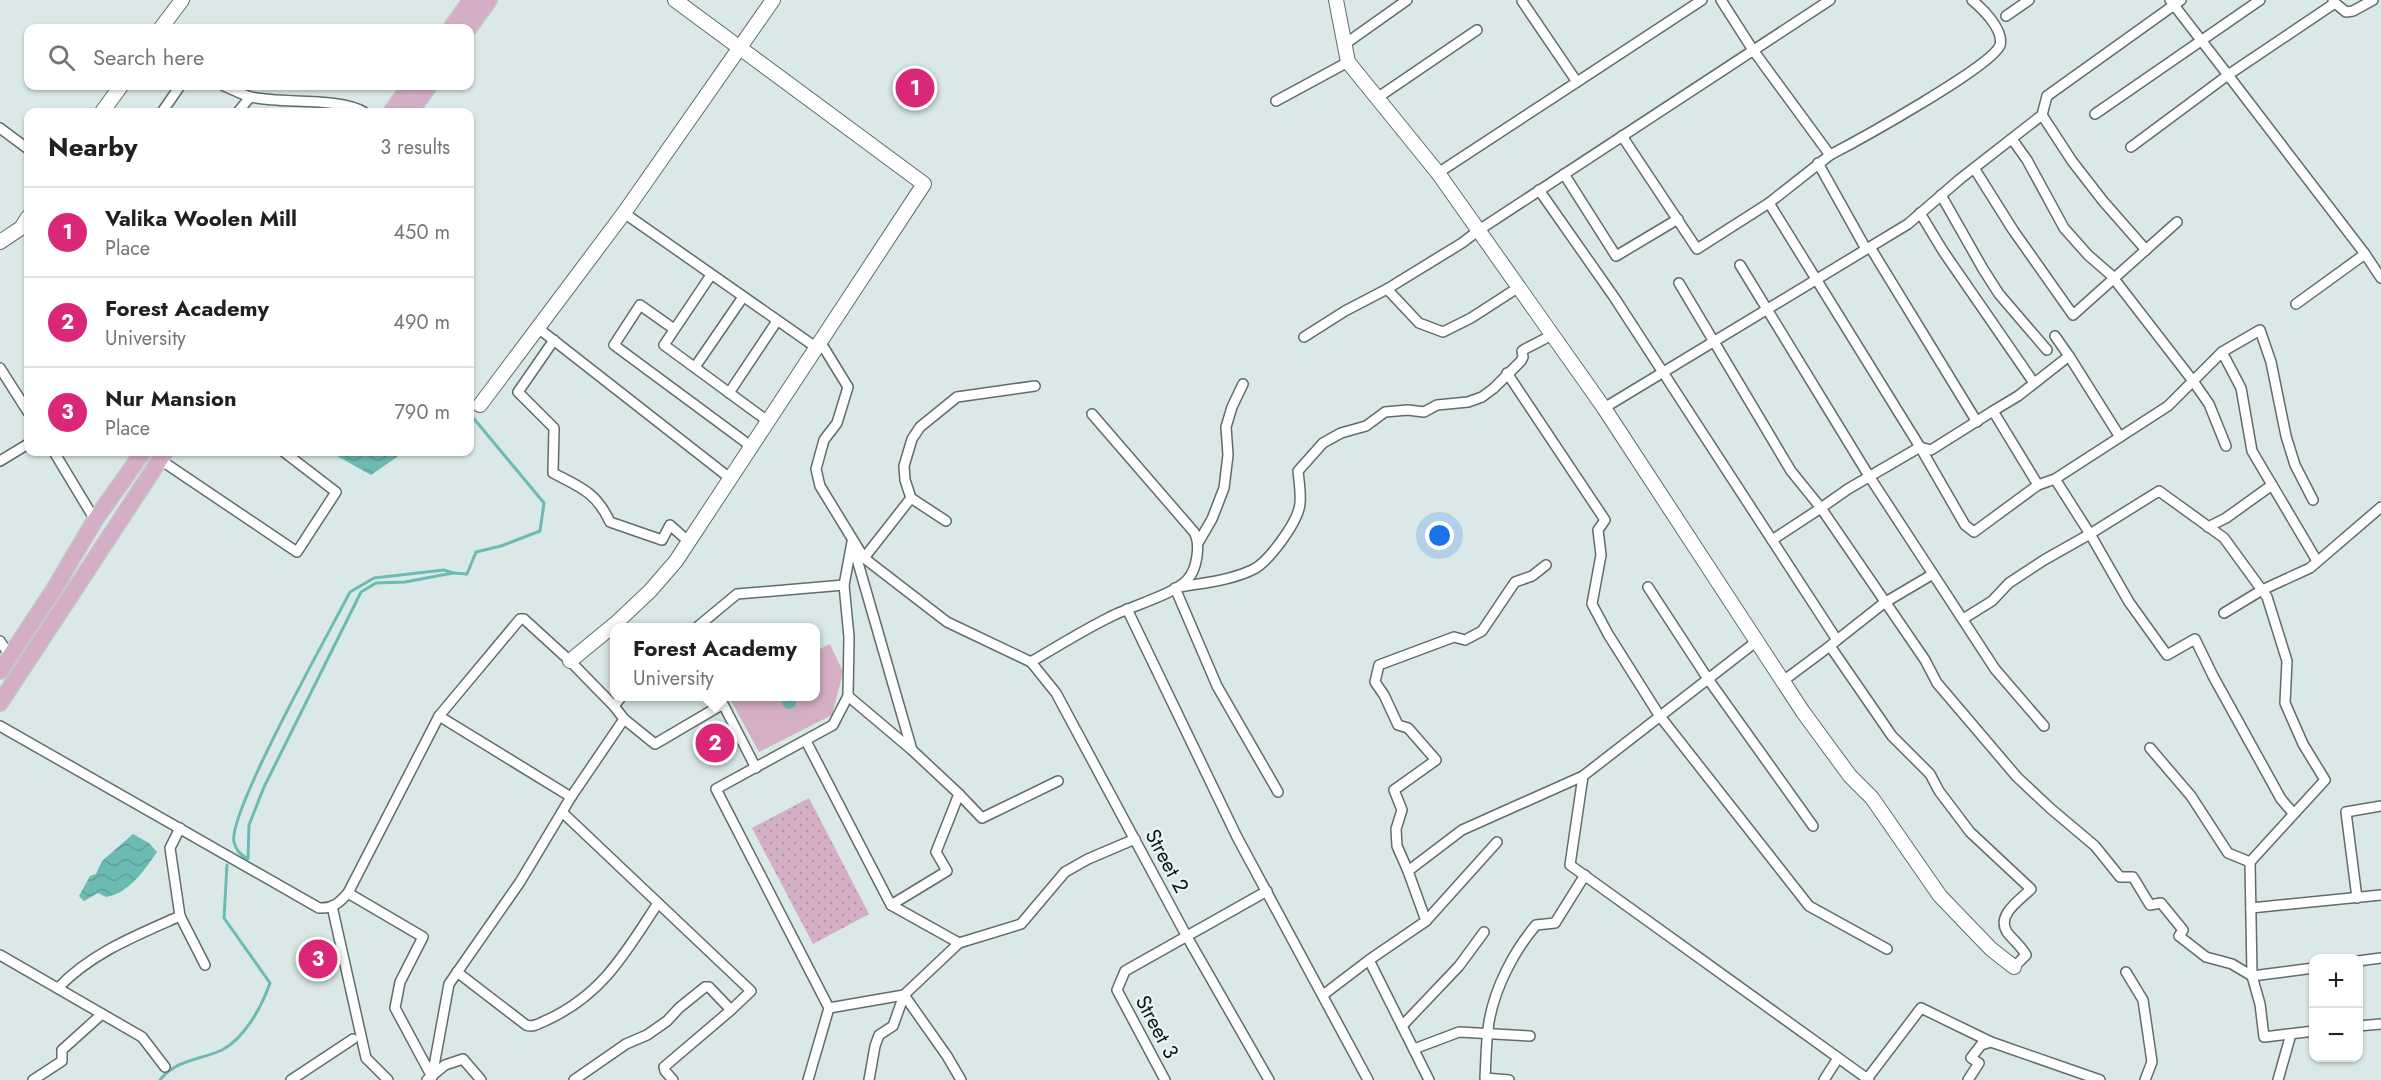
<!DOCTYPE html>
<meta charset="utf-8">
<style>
:root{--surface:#fff;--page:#f6f6f6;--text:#202124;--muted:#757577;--line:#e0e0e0;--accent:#db2777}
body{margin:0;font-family:Jost,sans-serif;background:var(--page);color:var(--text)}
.controls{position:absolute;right:18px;bottom:18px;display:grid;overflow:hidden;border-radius:12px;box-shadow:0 2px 4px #0004}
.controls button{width:54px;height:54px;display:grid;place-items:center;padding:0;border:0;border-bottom:2px solid var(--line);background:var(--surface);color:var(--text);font:30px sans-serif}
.you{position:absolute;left:1440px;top:536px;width:21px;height:21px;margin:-15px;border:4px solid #fff;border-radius:50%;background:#1a73e8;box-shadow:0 0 0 9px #1a73e833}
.badge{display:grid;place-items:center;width:39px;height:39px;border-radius:50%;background:var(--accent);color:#fff;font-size:20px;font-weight:700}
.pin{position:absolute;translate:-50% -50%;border:3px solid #fff;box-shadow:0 2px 6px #0006}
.popup{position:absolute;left:610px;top:623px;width:210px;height:78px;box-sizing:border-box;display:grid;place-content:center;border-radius:12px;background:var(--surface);filter:drop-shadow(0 2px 4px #0005);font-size:20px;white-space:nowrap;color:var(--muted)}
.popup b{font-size:22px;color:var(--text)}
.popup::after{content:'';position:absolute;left:50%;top:100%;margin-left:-12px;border:12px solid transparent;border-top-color:var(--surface)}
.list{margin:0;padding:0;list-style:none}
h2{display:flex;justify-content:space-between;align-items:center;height:78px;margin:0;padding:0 24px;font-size:26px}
h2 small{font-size:20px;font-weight:400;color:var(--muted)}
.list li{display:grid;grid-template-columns:39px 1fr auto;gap:18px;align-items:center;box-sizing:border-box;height:90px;padding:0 24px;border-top:2px solid var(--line)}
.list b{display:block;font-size:22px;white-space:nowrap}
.list p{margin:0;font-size:20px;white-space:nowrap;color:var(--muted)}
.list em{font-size:20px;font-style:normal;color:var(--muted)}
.icon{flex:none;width:33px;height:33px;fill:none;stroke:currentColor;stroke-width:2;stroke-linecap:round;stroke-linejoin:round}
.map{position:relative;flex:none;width:2381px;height:1080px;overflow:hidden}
.search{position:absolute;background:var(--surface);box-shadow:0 2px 4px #0004;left:24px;top:24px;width:450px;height:66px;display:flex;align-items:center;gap:15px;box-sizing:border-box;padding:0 21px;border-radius:12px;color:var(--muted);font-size:22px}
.panel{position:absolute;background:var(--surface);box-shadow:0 2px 4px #0004;left:24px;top:108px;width:450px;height:348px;border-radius:12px}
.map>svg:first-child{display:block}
.grass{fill:url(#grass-dots)}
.garden{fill:#d4afc5}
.water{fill:url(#water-waves)}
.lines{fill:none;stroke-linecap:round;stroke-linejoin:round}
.stream{stroke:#6cbbb3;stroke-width:3}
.street-casing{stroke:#5f6d6b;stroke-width:12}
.secondary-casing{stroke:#5f6d6b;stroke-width:16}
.primary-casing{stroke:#c5c7c7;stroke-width:18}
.street{stroke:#fff;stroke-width:9}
.secondary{stroke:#fff;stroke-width:14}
.primary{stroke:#d4aec7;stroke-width:15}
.labels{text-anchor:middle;stroke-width:4.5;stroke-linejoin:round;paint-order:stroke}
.street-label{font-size:21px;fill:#0f1514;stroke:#e7f6f4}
</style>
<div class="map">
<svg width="2381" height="1080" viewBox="0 0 2381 1080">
<defs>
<pattern id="grass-dots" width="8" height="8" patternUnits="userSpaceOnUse" patternTransform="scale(1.5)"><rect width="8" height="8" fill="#d4afc5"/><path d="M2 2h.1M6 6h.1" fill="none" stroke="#b596a8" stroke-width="1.8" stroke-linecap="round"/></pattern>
<pattern id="water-waves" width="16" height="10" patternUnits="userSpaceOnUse" patternTransform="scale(1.5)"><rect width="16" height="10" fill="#6cbbb3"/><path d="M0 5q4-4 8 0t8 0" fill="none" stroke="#5ca099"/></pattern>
</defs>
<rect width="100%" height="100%" fill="#dae9e7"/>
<!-- grass -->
<polygon class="grass" points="809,798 869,914 813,944 752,828"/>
<!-- garden -->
<polygon class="garden" points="830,644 843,672 832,715 759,752 729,697 816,696 816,651"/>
<!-- water -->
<g class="water">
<polygon points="330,452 404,452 371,475"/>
<circle cx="789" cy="702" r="7"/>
<path d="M133,834L149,843L157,852C144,871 129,893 106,897L98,893L84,901L79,896L90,876L96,874L102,861Z"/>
</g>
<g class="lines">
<!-- stream -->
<g class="stream">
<path d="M444,570L453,573L405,582L376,583L361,592L264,787L249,825L248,859C241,855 236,851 234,842C227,814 331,629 350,592L374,578Z"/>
<polyline points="453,573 467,574 476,552 501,546 540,531 544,503 470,414"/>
<path d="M160,1080C175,1060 200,1060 222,1050C245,1038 262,1006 270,983L224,918L227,865"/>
</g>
<defs>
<g id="street">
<polyline points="1721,0 1753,50 1830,155 1769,203"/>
<polyline points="2170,0 2228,75 2335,3 2333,0"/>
<polyline points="2335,3 2346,12 2353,11 2373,0"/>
<polyline points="2006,16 2029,0"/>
<polyline points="1345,44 1407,0"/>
<polyline points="1577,82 1702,0"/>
<path d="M224,86C232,89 242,95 251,97C280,104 339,97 364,112"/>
<polyline points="1377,98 1477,30"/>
<polyline points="1276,101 1348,62"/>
<polyline points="162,112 180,86"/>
<polyline points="238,112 250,97"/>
<polyline points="2095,114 2260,0"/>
<polyline points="2042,115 2047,96 2181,0"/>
<polyline points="0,128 28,149"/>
<polyline points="1622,136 1697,249 1769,203 1920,447 1965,525 1974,532 2038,485 2055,479 2168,406 2222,352 2260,330 2271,362 2286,436 2295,465 2313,500"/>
<polyline points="2012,139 2027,160 2064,228 2088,255 2111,275 2193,381 2209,404 2226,446"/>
<polyline points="2131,147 2228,75 2365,254 2381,278"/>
<path d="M1830,155C1855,142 1993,66 2000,45C2004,30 1983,9 1972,0"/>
<polyline points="1818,163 1866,249"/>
<polyline points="1974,168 2013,230 2073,315 2177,222"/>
<polyline points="1438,173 1577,82 1522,1"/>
<polyline points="1564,174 1616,256 1678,219"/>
<polyline points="1539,190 1614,297 1837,640 1884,603 1933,574 1995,669 2044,726"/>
<polyline points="1941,195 1983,269 1999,294 2047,350"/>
<polyline points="624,213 817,348"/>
<polyline points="1920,213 1943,251 2034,383"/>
<polyline points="1870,247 1977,422"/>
<polyline points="1740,265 1869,476 1933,574"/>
<polyline points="711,275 664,345 769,422"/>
<polyline points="1679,283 1791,471 1821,508 1848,489 1920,447 1931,450 1993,411 2038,485"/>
<polyline points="1387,289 1462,243 1479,230 1830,0"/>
<polyline points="2296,304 2365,254"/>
<polyline points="538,328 731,479"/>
<polyline points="674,329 640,305 614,345 752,447"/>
<polyline points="1304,337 1345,311 1387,289 1419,323 1443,332 1471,318 1519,287"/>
<path d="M554,340L518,392L554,428L553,473C580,487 596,492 610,522L662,540L670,525L689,542"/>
<path d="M821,343L848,387L837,423L824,440L816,469L820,486L864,558L947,622L1031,662C1056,647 1082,631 1108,618C1128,607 1173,595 1187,580C1197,570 1201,544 1194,532L1092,414"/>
<polyline points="2222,352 2241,388 2252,451 2317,561"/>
<polyline points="2069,356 2120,437"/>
<polyline points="695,367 743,297"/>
<polyline points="0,368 28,412"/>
<polyline points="1507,373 1605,520 1598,530 1601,555 1592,604 1608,634 1659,715 1809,906 1887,949"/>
<polyline points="729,393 777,321"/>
<polyline points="1604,408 1908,224 1960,179 2042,115 2072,161 2103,201 2146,250"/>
<polyline points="1993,411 2018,396 2069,356 2055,336"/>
<polyline points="54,452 95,520"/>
<polyline points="159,459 297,552 336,492 284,452"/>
<polyline points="0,461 28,444"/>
<polyline points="2055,479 2090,534 2159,491 2224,538 2267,597 2287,661 2285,703 2303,744 2325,780 2250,862 2228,853 2191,796 2150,748"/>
<polyline points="946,521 911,498 905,480 904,466 912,439 920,427 957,397 1035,386"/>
<polyline points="2208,527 2226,518 2272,485"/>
<polyline points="1772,540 1821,508 1925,660 1937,683 2017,777 2050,808 2095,846 2120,877 2133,877 2150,905 2161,903 2183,930 2179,936 2206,957 2232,964 2252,976 2314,968"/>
<polyline points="1198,543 1212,519 1224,488 1228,455 1226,427 1232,407 1243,384"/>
<polyline points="864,558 911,498"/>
<polyline points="1648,587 1708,679 1813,826"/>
<polyline points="1127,609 1237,837 1368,1080"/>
<polyline points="2224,613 2262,590 2310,568 2381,507"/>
<polyline points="1963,619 1992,601 2009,583 2044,560 2090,534 2129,602 2167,655 2195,639 2213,676 2281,799 2293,813"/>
<polyline points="696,628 737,594 844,585"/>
<path d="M1837,640L1830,646L1892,736L1930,774L1939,791L1970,832L2031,889C2020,900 1996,915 2007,932C2013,940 2021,946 2026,955L2014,967"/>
<polyline points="0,641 9,655"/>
<polyline points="1031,662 1056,693 1186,935 1269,1080"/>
<polyline points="1783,681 1830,646"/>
<polyline points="848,696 912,750 959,794"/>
<polyline points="439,716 520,619 524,619 570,661 614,706 622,696"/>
<polyline points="624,719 655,744 723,704 756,768"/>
<path d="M0,726L319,908C333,909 340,902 348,893L439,716L571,797L520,882L449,984L432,1077"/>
<polyline points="806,741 891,905 947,871 936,852 959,794 982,818 1058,781"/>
<polyline points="1583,776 1570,865 1869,1080"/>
<path d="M1278,792L1217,686L1175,588C1200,583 1229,581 1252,570C1268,563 1299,521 1300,503C1301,493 1299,481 1298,471L1323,443L1341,433L1366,426L1385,412L1408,410L1424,412L1437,405L1468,402L1482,397L1494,388L1521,361L1523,357L1522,351L1525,349L1552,335"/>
<polyline points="571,797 624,719 614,706"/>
<polyline points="562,812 751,991 731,1010 709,987 705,987 679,1008 667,1021 647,1035 626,1044 574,1080"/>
<polyline points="2250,862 2252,976 2260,1004 2264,1037 2314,1031"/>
<polyline points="1408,871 1397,846 1396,829 1402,810 1394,790 1436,760 1408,728 1398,725 1384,695 1375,682 1379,665 1454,637 1465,640 1482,631 1515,582 1532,576 1546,565"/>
<polyline points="348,893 423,937 400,982 395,1008 432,1077"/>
<polyline points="2357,898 2346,812 2381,806"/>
<polyline points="891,905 959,943"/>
<polyline points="332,906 366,1058 388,1080"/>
<polyline points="2251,908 2381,895"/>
<polyline points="180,916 205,965"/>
<polyline points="1426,921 1497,842"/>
<polyline points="0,955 142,1037 165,1067"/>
<polyline points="1369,960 1429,1080"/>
<polyline points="2358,961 2381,958"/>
<path d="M457,972L526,1025C533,1028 540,1023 547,1020C603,994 626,952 658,903"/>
<polyline points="2126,972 2143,1000 2152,1062 2145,1080"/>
<path d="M58,988C91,953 137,935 180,916L170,848L180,828"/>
<polyline points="1323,995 1369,960 1426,921 1408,871 1462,830 1583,776 1757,641"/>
<polyline points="829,1008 904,995 959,943 1021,924 1065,872 1088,859 1135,839"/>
<polyline points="1402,1026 1459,966 1484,932"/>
<polyline points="2358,1026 2381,1024"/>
<polyline points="1414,1049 1459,1032 1530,1036"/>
<polyline points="1867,1079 1921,1008 1991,1042"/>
<polyline points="33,1080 62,1061 62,1050 102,1014"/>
<polyline points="291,1080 353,1039"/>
<polyline points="427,1080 445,1065 463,1059 481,1080"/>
<polyline points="673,1080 665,1071 664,1067 731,1010"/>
<polyline points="808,1080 829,1008 716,789 833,725 848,696 849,637 844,585 852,542 912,750"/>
<polyline points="869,1080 875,1046 879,1035 893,1026 904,995 947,1056 961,1080"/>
<polyline points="1165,1080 1117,990 1125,971 1267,891"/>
<path d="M1509,1080L1485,1078C1486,1060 1486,1040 1489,1022C1495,987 1514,951 1536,925L1555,923L1585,875"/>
<polyline points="1824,1080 1838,1058"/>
<polyline points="1968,1080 1979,1063 1971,1058 1981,1045 1991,1042 2100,1080"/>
<polyline points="2278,1080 2291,1034"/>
</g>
<g id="secondary">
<polyline points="1336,0 1348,62 1438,173 1604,408 1803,712 1850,776 1872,798 1940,896 1991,949 2014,967"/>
<polyline points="161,28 182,0"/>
<polyline points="102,112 121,86"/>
<polyline points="0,242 21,228 28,217"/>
<polyline points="480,405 624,213 773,0"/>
<polyline points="570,661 615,624 650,591 676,561 924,184 675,0"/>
</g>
<g id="primary">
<polyline points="451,28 471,0"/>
<polyline points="469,28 489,0"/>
<polyline points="391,112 410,86"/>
<polyline points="410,112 429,86"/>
<polyline points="0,671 53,591 95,520 143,452"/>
<polyline points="0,703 165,452"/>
</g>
</defs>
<!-- street casing -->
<use href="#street" class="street-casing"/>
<!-- secondary casing -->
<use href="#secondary" class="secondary-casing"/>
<!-- primary casing -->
<use href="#primary" class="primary-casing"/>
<!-- street -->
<use href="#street" class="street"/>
<!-- secondary -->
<use href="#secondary" class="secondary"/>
<!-- primary -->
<use href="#primary" class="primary"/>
</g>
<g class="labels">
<!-- street labels -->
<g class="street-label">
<text transform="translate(1167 861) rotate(62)" y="7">Street 2</text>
<text transform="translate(1157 1027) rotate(62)" y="7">Street 3</text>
</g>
</g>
</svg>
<div class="controls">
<button>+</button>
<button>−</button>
</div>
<div class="you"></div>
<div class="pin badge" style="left:915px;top:88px">1</div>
<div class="pin badge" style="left:715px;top:743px">2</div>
<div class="popup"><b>Forest Academy</b>University</div>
<div class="pin badge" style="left:318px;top:959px">3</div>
<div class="search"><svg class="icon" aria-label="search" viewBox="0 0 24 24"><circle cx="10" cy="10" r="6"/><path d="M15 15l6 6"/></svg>Search here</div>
<section class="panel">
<h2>Nearby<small>3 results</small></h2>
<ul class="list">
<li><span class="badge">1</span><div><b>Valika Woolen Mill</b><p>Place</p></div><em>450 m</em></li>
<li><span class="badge">2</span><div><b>Forest Academy</b><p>University</p></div><em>490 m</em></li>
<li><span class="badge">3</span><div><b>Nur Mansion</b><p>Place</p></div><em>790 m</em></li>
</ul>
</section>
</div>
